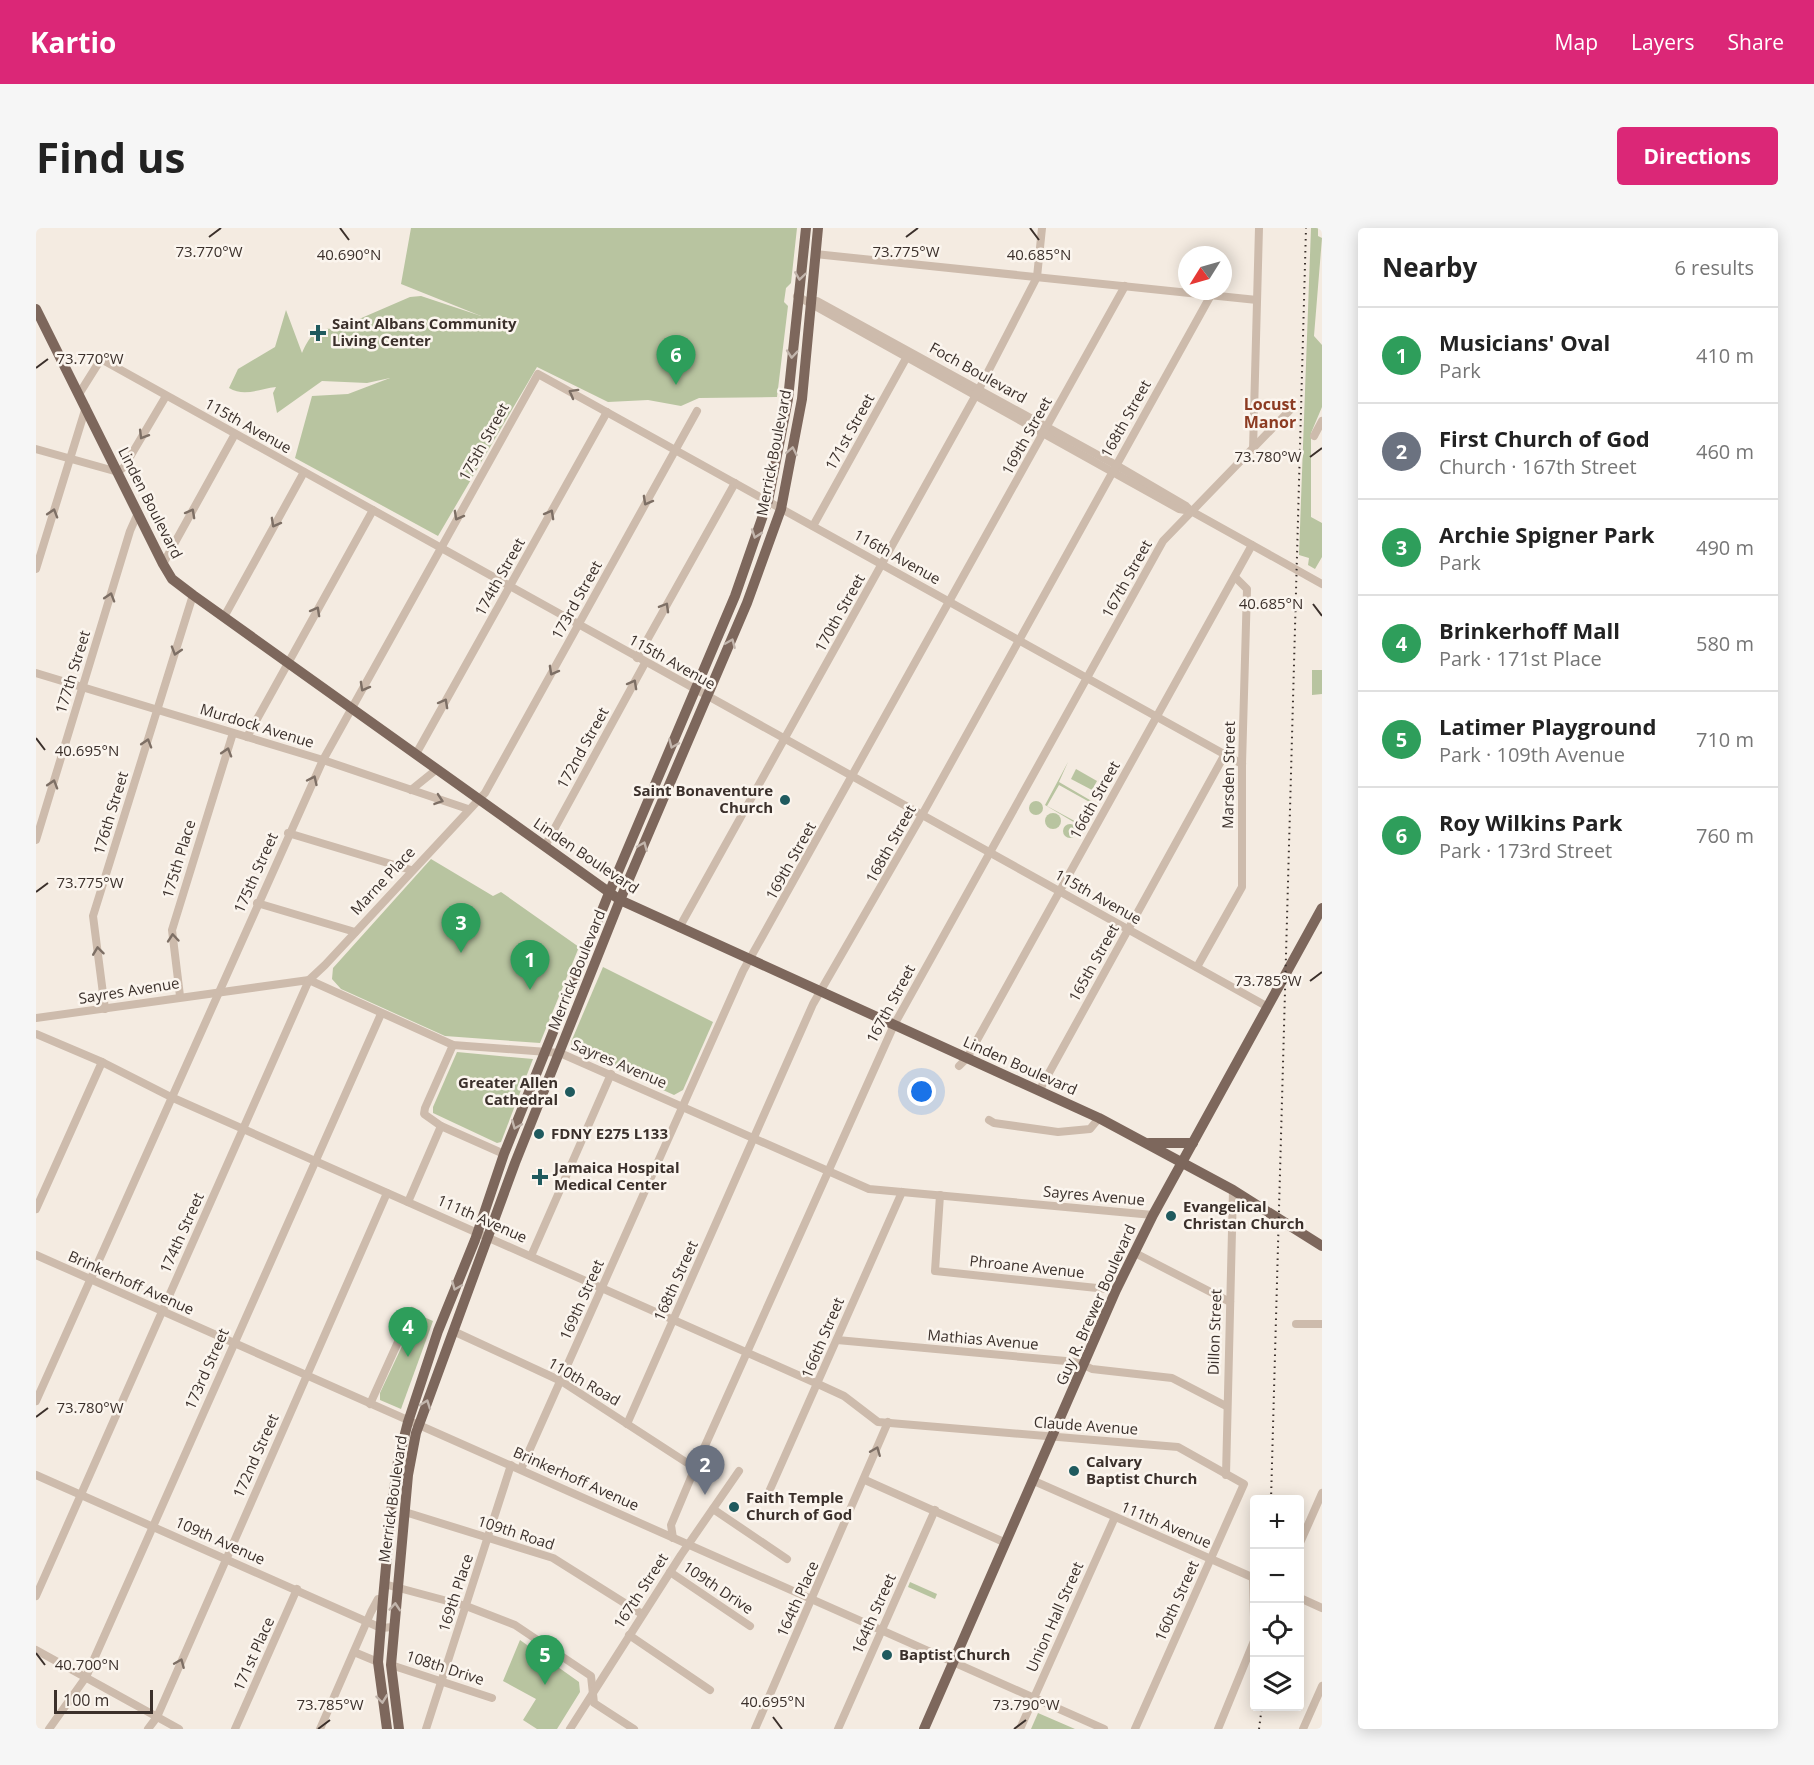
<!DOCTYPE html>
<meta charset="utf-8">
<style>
:root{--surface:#fff;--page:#f6f6f6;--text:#222;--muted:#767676;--line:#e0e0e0;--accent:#db2777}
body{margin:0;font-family:"Open Sans",sans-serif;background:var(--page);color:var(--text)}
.controls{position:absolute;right:18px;bottom:18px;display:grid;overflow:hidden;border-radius:6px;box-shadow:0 3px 15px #0003}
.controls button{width:54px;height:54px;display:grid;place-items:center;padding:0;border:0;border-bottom:2px solid var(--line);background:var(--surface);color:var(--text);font:30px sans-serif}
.compass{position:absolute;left:1142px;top:18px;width:54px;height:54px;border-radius:50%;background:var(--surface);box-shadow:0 3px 15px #0003;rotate:233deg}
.scale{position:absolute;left:18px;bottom:15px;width:99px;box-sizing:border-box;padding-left:6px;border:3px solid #3b302b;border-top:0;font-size:16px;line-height:21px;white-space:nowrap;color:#3b302b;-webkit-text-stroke:4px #fbf5ee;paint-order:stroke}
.you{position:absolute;left:886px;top:864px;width:21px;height:21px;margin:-15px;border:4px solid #fff;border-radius:50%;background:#1a73e8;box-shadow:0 0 0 9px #1a73e833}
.badge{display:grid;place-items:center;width:39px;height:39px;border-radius:50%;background:var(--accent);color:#fff;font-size:20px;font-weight:700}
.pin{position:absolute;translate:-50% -50px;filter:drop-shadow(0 2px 3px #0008)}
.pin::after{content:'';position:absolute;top:32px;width:21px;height:18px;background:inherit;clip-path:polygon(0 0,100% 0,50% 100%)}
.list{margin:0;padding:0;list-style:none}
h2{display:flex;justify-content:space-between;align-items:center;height:78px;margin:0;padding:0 24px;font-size:26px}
h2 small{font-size:20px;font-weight:400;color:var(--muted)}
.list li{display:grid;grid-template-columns:39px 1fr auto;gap:18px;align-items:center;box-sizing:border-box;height:96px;padding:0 24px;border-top:2px solid var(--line)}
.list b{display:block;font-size:22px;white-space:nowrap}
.list p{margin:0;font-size:20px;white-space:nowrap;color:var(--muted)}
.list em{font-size:20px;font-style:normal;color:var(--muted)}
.icon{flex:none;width:33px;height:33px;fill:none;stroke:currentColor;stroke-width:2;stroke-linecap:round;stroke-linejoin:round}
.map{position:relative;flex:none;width:1286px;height:1501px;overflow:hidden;border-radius:6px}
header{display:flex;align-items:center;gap:36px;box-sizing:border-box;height:84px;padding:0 30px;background:var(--accent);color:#fff}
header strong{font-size:28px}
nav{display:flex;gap:33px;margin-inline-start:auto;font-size:21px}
.intro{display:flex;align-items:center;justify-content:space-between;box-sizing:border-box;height:144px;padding:0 36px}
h1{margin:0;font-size:42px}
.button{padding:15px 27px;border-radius:6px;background:var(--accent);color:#fff;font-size:21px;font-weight:700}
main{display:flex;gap:36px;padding:0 36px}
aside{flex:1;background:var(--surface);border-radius:6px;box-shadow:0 3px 15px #0003}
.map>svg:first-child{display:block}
.green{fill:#b8c4a0;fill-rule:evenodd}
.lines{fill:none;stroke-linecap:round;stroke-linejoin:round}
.minor{stroke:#cdbbac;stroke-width:8}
.major{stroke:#7d675c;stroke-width:10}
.rail{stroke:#3b302b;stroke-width:2;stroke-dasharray:1.5 4.5;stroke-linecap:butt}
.oneway{stroke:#c2b5ac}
.oneway2{stroke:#7d6f65}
.ticks{fill:none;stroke:#3b302b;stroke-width:2}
.poi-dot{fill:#1f5a5e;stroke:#fbf5ee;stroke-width:2}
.labels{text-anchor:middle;stroke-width:5;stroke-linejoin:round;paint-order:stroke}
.poi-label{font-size:15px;font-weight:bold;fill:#3b302b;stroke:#fbf5ee;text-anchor:start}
.street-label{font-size:15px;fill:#3b302b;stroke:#fbf5ee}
.neighbourhood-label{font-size:16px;font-weight:bold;fill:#8c3b22;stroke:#fbf5ee}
.ticks-label{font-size:15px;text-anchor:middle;fill:#3b302b;stroke:#fbf5ee;stroke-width:5;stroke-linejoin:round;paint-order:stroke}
</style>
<header>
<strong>Kartio</strong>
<nav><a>Map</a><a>Layers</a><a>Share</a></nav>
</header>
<div class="intro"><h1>Find us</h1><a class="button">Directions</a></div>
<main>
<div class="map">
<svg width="1286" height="1501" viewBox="0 0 1286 1501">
<rect width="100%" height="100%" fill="#f4ebe1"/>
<!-- green -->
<g class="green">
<path d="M375,0H761L755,55L750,60L748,74L752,78L741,169L663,170L645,178L612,172L572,174L501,139L402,308L259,230L276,168L312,166L354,150L331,155L286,153L241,185L237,165L240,159C223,161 208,169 193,160L202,141L239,119L250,82L266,125C274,107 280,99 300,101L374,69L385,68L445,88L365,56Z"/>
<polygon points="1275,0 1282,0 1282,8 1286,10 1278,108 1286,117 1286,179 1275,205 1275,289 1286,295 1286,329 1279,341 1272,337 1273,330 1263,327"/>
<polygon points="1276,442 1286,442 1286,466 1276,467"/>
<path d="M1032,534L1023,554L1059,575L1046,599L1009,577ZM1023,557L1057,576L1046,597L1011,578Z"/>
<polygon points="1040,541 1061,553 1056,562 1035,551"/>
<circle cx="1000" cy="580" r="7"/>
<circle cx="1017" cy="593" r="8"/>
<circle cx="1034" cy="603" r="7"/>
<polygon points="395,631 457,668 465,664 543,719 504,815 409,808 305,761 296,751 297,740"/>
<polygon points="567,739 677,794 647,862 638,867 536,821 535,814"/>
<polygon points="421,824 497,831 465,914 461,915 397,885 397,879"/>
<polygon points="381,1086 397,1093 365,1181 344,1172 344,1165"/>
<polygon points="874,1354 901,1366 899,1371 872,1359"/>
<polygon points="484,1412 543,1454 544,1464 521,1501 501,1501 487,1492 500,1471 467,1453"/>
<polygon points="1002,1485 1039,1501 995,1501"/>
</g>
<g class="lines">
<!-- minor -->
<g class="minor">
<polyline points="779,26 1221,72"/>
<polyline points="761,68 1143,281 1155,283"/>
<polyline points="775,75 781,73 1080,237 1150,278 1155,283 1286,356"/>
<polyline points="43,166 65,131 1232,779"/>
<polyline points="1278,208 1286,193"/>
<polyline points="0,221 82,244 88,239 130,168"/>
<polyline points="1217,222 1223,0"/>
<polyline points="777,298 873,125"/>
<polyline points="127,336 199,206"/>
<polyline points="0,341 50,179"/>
<polyline points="188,389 268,244"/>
<polyline points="601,430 699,255"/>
<polyline points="0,445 287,532 432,581"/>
<polyline points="211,509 337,282"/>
<polyline points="380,526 571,184"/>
<polyline points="375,562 401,541"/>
<polyline points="252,605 375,642"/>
<polyline points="0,612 94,303 102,285"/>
<polyline points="509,618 609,435"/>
<polyline points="221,675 319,704"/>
<polyline points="643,700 941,165 1001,49 1006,0"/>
<polyline points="1161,739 1206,659 1206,536 1211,361 1199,349"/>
<polyline points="144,768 136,702 197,505"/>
<polyline points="69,781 57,688 157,367"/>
<polyline points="0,790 273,752 417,817 524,825 833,961 1117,987"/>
<polyline points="0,806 66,834 135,869 782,1156 808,1168 842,1194 1142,1219 1208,1256 1099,1501"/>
<polyline points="923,838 931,830 1216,317"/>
<polyline points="1003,863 1189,526"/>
<polyline points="953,892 958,895 1022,904 1054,901 1063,890"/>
<polyline points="405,898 468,926"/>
<polyline points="904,967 899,1043 1080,1062"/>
<polyline points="372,974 405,898 388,886 389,880 417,817"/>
<polyline points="0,981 66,834"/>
<polyline points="1099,1025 1194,1074"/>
<polyline points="0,1027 1068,1501"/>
<polyline points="495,1028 575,846"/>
<polyline points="1260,1096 1286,1096"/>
<polyline points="417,1103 525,1153 659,1240"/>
<polyline points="801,1112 1041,1134 1056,1141 1136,1150 1190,1178"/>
<polyline points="0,1173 287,532 502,146 1206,536"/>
<polyline points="334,1176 376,1083"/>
<polyline points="591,1196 777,776 886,587 1175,67"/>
<polyline points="485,1241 707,743 1089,58"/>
<polyline points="0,1247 345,1400 357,1399"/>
<polyline points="1190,1247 1197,962"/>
<polyline points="829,1252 970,1315"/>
<polyline points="998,1253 1218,1350"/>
<polyline points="732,1266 866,964"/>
<polyline points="677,1281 751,1331"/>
<polyline points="369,1284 517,1330 606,1386"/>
<polyline points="637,1310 635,1297 659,1240 858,797 1127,313 1255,181"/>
<polyline points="1264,1315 1286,1265"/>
<polyline points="634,1344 714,1398"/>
<polyline points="1217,1350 1218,1390"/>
<polyline points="348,1356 430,1378 479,1397 555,1448 558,1475 598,1501"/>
<polyline points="0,1368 273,752 289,737 449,565 661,183"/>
<polyline points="1264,1370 1286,1380"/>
<polyline points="593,1407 674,1462"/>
<polyline points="0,1422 143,1501"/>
<polyline points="318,1424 342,1434"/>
<polyline points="355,1437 456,1470"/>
<polyline points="13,1501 50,1449 345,786"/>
<polyline points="112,1501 121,1489 351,965"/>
<polyline points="199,1501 261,1361"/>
<polyline points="284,1501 335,1384 342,1371 347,1371"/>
<polyline points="390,1501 475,1237"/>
<polyline points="534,1501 645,1327 703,1243"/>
<polyline points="719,1501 852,1194"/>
<polyline points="802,1501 899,1282"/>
<polyline points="984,1501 1079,1289"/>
<polyline points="1182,1501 1218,1413"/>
<polyline points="1267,1501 1286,1458"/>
</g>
<!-- major -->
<g class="major">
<polyline points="0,81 127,336 136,351 157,367 584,672 1063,890 1197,962 1286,1018"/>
<polyline points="1113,915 1157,915"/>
<polyline points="351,1501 342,1434 347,1371 355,1284 362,1233 372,1194 402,1103 439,1012 468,926 573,665 699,368 732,273 752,171 770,0"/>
<polyline points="363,1501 355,1437 372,1247 380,1205 479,935 584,672 711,375 745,281 766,171 782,0"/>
<polyline points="888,1501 1080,1062 1117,987 1286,680"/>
</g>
<!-- rail -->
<g class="rail">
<polyline points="1235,1272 1270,0"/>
<polyline points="1223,1501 1226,1478"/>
</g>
</g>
<!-- one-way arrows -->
<defs><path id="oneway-chevron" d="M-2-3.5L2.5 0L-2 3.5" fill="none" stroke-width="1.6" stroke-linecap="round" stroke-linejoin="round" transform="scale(1.5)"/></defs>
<g class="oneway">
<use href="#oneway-chevron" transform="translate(764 48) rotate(98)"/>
<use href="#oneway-chevron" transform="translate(756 126) rotate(95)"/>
<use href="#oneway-chevron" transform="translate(756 223) rotate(-79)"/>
<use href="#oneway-chevron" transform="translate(720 306) rotate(109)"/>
<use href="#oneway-chevron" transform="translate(695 415) rotate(-67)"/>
<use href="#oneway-chevron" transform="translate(637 516) rotate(113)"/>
<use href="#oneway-chevron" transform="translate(607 618) rotate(-67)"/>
<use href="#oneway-chevron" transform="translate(480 897) rotate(112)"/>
<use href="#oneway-chevron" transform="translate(420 1058) rotate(112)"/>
<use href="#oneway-chevron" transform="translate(390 1176) rotate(-70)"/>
<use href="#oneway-chevron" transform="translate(359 1379) rotate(-86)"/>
<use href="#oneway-chevron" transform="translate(346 1471) rotate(83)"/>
</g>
<g class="oneway2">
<use href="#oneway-chevron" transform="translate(537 165) rotate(-151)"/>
<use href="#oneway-chevron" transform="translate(107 207) rotate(121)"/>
<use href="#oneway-chevron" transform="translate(611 273) rotate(119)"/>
<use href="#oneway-chevron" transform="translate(17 285) rotate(-73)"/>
<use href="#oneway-chevron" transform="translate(155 285) rotate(-61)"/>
<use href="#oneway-chevron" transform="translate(514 286) rotate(-61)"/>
<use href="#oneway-chevron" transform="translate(422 288) rotate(119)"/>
<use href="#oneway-chevron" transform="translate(239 295) rotate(119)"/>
<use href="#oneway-chevron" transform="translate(74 369) rotate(-73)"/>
<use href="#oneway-chevron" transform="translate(629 379) rotate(-60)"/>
<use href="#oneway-chevron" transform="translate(280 383) rotate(-61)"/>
<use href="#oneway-chevron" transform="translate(140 423) rotate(107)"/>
<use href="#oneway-chevron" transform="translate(517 443) rotate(119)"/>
<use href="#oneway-chevron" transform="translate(597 456) rotate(-61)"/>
<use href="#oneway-chevron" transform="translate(328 459) rotate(119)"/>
<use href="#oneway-chevron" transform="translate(408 475) rotate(-61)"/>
<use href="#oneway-chevron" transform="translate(111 515) rotate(-73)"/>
<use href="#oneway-chevron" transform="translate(191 524) rotate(-73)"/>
<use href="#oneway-chevron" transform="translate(277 552) rotate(-65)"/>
<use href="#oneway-chevron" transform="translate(17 556) rotate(-73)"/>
<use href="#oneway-chevron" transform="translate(403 572) rotate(19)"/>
<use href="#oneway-chevron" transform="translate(137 710) rotate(-95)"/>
<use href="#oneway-chevron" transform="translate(62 723) rotate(-97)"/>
<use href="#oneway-chevron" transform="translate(840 1223) rotate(-68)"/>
<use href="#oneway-chevron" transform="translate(144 1435) rotate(-67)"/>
</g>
<!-- ticks -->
<path class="ticks" d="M304,0L313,12M994,0L1003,12M173,9L185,0M870,9L882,0M0,140L12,131M1274,229L1286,220M1277,376L1286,388M0,510L9,522M0,664L12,655M1274,753L1286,744M0,1189L12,1180M0,1425L9,1437M737,1489L746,1501M282,1501L294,1492M978,1501L990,1492"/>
<!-- markers -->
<g class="poi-dot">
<path d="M279 96h6v6h6v6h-6v6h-6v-6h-6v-6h6z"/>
<circle cx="749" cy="572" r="6"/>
<circle cx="534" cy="864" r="6"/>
<circle cx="503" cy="906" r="6"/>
<path d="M501 940h6v6h6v6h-6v6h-6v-6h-6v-6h6z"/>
<circle cx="1135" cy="988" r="6"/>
<circle cx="1038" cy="1243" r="6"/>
<circle cx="698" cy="1279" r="6"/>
<circle cx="851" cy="1427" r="6"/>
</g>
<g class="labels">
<!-- poi labels -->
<g class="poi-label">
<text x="296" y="101">Saint Albans Community<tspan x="296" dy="17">Living Center</tspan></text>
<text x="737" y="568" text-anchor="end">Saint Bonaventure<tspan x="737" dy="17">Church</tspan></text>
<text x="522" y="860" text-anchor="end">Greater Allen<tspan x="522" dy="17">Cathedral</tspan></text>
<text x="515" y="911">FDNY E275 L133</text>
<text x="518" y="945">Jamaica Hospital<tspan x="518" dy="17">Medical Center</tspan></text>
<text x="1147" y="984">Evangelical<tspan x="1147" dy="17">Christan Church</tspan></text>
<text x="1050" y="1239">Calvary<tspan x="1050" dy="17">Baptist Church</tspan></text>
<text x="710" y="1275">Faith Temple<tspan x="710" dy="17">Church of God</tspan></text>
<text x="863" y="1432">Baptist Church</text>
</g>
<!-- street labels -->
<g class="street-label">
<text transform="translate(942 145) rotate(29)" y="5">Foch Boulevard</text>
<text transform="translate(1090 191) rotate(-61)" y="5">168th Street</text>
<text transform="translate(212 198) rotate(29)" y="5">115th Avenue</text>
<text transform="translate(814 204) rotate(-61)" y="5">171st Street</text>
<text transform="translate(991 208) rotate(-61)" y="5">169th Street</text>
<text transform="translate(448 214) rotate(-61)" y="5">175th Street</text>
<text transform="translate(738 225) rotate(-79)" y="5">Merrick Boulevard</text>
<text transform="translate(114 275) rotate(63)" y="5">Linden Boulevard</text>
<text transform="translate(861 329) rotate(29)" y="5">116th Avenue</text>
<text transform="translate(464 349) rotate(-61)" y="5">174th Street</text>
<text transform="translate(1091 351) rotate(-61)" y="5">167th Street</text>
<text transform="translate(541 372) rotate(-61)" y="5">173rd Street</text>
<text transform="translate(804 385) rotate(-61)" y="5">170th Street</text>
<text transform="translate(636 434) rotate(29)" y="5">115th Avenue</text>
<text transform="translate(37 444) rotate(-73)" y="5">177th Street</text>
<text transform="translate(221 498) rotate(17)" y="5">Murdock Avenue</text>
<text transform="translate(547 520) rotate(-61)" y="5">172nd Street</text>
<text transform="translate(1193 547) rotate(-89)" y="5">Marsden Street</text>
<text transform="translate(1059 572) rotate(-61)" y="5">166th Street</text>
<text transform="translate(75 585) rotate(-73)" y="5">176th Street</text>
<text transform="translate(855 616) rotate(-61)" y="5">168th Street</text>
<text transform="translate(550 628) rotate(34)" y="5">Linden Boulevard</text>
<text transform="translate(143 631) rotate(-73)" y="5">175th Place</text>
<text transform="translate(755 633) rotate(-61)" y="5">169th Street</text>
<text transform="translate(220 645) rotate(-66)" y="5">175th Street</text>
<text transform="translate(347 653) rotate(-47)" y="5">Marne Place</text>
<text transform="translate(1062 669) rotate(29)" y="5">115th Avenue</text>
<text transform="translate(1058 735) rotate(-61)" y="5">165th Street</text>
<text transform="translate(541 742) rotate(-68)" y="5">Merrick Boulevard</text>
<text transform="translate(93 763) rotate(-9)" y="5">Sayres Avenue</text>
<text transform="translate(855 776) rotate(-62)" y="5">167th Street</text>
<text transform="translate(583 836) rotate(23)" y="5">Sayres Avenue</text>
<text transform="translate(984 838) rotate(24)" y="5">Linden Boulevard</text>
<text transform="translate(1058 968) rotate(5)" y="5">Sayres Avenue</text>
<text transform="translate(446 991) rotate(24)" y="5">111th Avenue</text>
<text transform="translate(146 1005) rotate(-66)" y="5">174th Street</text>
<text transform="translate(991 1039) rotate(6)" y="5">Phroane Avenue</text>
<text transform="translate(640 1053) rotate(-66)" y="5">168th Street</text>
<text transform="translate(95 1055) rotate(24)" y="5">Brinkerhoff Avenue</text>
<text transform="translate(546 1072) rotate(-66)" y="5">169th Street</text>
<text transform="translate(1060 1077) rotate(-66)" y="5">Guy R. Brewer Boulevard</text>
<text transform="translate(1179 1104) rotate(-88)" y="5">Dillon Street</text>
<text transform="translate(787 1110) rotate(-67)" y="5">166th Street</text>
<text transform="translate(947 1112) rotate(5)" y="5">Mathias Avenue</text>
<text transform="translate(171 1141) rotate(-66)" y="5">173rd Street</text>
<text transform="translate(548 1154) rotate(30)" y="5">110th Road</text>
<text transform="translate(1050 1198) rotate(4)" y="5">Claude Avenue</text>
<text transform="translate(220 1228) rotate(-66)" y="5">172nd Street</text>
<text transform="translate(540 1251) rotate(24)" y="5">Brinkerhoff Avenue</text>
<text transform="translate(357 1271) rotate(-82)" y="5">Merrick Boulevard</text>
<text transform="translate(1130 1297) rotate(23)" y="5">111th Avenue</text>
<text transform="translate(480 1305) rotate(18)" y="5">109th Road</text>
<text transform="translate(184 1313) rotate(24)" y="5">109th Avenue</text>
<text transform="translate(682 1360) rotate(34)" y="5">109th Drive</text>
<text transform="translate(605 1363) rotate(-57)" y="5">167th Street</text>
<text transform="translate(420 1365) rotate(-72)" y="5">169th Place</text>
<text transform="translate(762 1371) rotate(-66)" y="5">164th Place</text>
<text transform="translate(1141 1373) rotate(-66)" y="5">160th Street</text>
<text transform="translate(838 1386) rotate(-66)" y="5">164th Street</text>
<text transform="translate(1019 1389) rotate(-66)" y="5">Union Hall Street</text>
<text transform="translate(218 1426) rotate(-66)" y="5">171st Place</text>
<text transform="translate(409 1440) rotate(18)" y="5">108th Drive</text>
</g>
<!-- neighbourhood labels -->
<g class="neighbourhood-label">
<text x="1234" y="182">Locust<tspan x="1234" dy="18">Manor</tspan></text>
</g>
</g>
<g class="ticks-label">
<text x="173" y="29">73.770°W</text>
<text x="870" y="29">73.775°W</text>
<text x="313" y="32">40.690°N</text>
<text x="1003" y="32">40.685°N</text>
<text x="54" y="136">73.770°W</text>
<text x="1232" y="234">73.780°W</text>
<text x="1235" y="381">40.685°N</text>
<text x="51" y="528">40.695°N</text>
<text x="54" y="660">73.775°W</text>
<text x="1232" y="758">73.785°W</text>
<text x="54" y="1185">73.780°W</text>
<text x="51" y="1442">40.700°N</text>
<text x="737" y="1479">40.695°N</text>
<text x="294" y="1482">73.785°W</text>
<text x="990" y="1482">73.790°W</text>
</g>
</svg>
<div class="controls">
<button>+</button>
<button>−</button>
<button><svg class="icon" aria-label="locate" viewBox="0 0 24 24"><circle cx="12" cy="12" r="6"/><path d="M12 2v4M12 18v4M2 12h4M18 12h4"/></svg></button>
<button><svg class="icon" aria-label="layers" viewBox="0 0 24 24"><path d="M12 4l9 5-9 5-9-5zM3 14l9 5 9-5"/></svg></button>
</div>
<svg class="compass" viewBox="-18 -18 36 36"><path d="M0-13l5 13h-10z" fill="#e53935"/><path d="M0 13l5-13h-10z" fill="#767676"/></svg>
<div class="scale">100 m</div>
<div class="you"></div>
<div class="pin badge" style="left:494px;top:762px;background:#2e9e5b">1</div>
<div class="pin badge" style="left:669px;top:1267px;background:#6b7280">2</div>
<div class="pin badge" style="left:425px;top:725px;background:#2e9e5b">3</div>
<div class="pin badge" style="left:372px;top:1129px;background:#2e9e5b">4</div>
<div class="pin badge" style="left:509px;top:1457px;background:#2e9e5b">5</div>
<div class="pin badge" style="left:640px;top:157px;background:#2e9e5b">6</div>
</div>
<aside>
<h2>Nearby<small>6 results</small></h2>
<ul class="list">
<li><span class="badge" style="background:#2e9e5b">1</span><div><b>Musicians' Oval</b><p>Park</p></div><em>410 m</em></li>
<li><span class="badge" style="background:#6b7280">2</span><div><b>First Church of God</b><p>Church · 167th Street</p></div><em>460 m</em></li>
<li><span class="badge" style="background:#2e9e5b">3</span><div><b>Archie Spigner Park</b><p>Park</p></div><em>490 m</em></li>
<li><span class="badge" style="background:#2e9e5b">4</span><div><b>Brinkerhoff Mall</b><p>Park · 171st Place</p></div><em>580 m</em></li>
<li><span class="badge" style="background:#2e9e5b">5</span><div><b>Latimer Playground</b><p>Park · 109th Avenue</p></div><em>710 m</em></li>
<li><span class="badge" style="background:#2e9e5b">6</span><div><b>Roy Wilkins Park</b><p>Park · 173rd Street</p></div><em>760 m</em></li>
</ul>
</aside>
</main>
